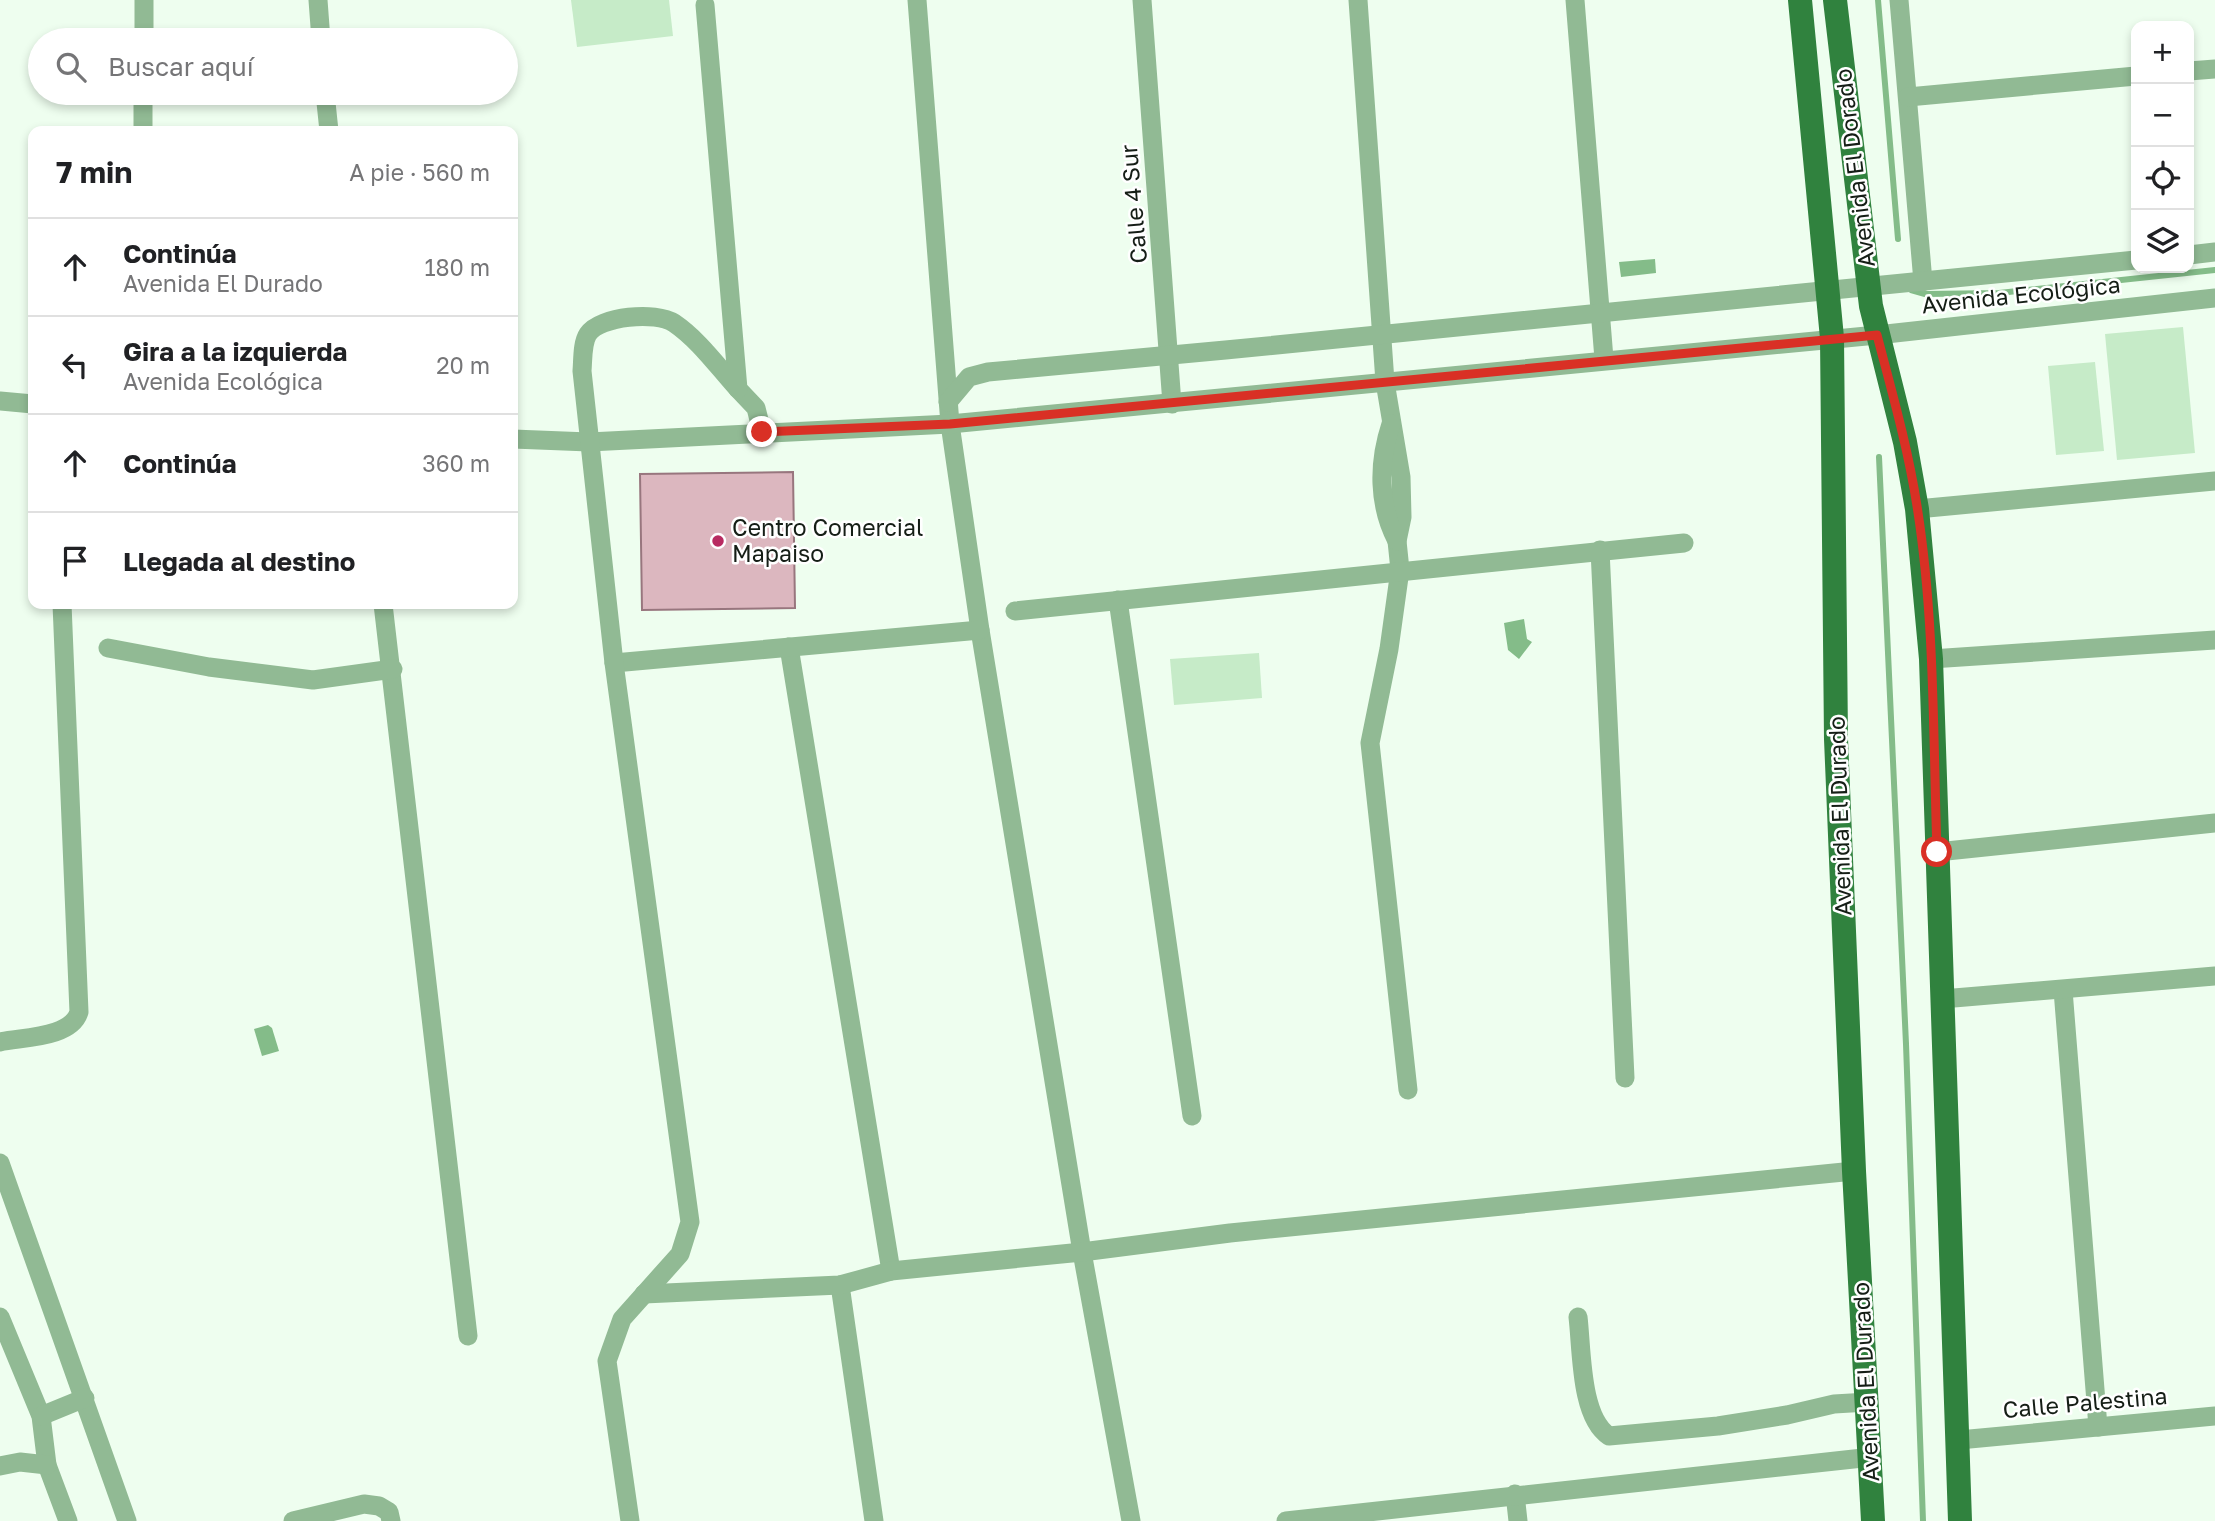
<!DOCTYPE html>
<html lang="es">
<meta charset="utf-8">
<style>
:root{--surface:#fff;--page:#f6f6f6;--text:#202124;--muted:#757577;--line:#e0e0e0}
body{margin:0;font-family:"Golos Text",sans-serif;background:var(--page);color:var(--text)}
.controls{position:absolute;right:21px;top:21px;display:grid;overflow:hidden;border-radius:14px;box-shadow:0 4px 10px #0003}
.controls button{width:63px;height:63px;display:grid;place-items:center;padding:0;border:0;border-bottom:2px solid var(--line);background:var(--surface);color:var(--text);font:35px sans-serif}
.stop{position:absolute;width:21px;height:21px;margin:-16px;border:5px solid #d93025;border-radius:50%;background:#fff}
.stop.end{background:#d93025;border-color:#fff;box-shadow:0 2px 7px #0008}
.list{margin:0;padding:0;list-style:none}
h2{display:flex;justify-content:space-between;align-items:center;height:91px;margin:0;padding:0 28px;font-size:30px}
h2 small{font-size:23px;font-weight:400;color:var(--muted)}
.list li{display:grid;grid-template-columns:46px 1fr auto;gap:21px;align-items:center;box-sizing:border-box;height:98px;padding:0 28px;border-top:2px solid var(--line)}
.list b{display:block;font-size:26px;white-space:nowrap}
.list p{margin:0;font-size:23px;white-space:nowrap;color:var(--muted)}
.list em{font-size:23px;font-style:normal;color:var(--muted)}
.icon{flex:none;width:38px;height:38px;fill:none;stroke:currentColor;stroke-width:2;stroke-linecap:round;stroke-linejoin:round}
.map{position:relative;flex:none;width:2215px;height:1521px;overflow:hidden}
.search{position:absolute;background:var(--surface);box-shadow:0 4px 10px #0003;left:28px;top:28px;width:490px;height:77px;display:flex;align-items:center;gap:18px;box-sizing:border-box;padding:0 24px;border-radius:38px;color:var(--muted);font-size:26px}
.panel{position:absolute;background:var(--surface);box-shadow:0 4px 10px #0003;left:28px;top:126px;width:490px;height:483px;border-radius:14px}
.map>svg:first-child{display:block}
.green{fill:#c6ebc8}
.water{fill:#84bc89}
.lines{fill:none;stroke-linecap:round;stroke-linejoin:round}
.stream{stroke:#84bc89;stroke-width:6}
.building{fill:#dcb7bf;stroke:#98767e;stroke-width:2}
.minor{stroke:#91ba94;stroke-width:19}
.major{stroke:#30823e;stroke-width:24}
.route{stroke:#d93025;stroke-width:9}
.poi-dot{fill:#b82b61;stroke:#fff;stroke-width:2.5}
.labels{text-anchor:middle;stroke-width:5;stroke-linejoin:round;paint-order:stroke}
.street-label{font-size:23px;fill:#151e16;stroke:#fff}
.poi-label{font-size:23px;fill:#151e16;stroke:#fff;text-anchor:start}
</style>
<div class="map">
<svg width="2215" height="1521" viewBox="0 0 2215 1521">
<rect width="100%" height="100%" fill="#eefeef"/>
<!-- green -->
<g class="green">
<polygon points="571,0 669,0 673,36 577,47"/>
<polygon points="2183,327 2195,453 2117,460 2105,334"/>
<polygon points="2095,362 2104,451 2056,455 2048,366"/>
<polygon points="1259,653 1262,698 1174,705 1170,659"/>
</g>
<!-- water -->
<g class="water">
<polygon points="1655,259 1656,273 1621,277 1619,262"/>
<polygon points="1524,619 1527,639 1532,642 1519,659 1508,650 1504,623"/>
<polygon points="268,1025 272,1028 279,1051 262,1056 254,1029"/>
</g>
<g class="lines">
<!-- stream -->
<g class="stream">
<polyline points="1878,0 1898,239"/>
<polyline points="1911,290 1925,294 1999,293 2215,270"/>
<polyline points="1879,457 1906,1044 1923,1521"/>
</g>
</g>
<!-- building -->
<polygon class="building" points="793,472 795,608 642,610 640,474"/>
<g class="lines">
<!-- minor -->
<g class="minor">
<polyline points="318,0 321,40"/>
<polyline points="917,0 950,424 980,630 1082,1252 1131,1521"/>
<polyline points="1142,0 1172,404"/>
<polyline points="1358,0 1385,382 1401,477 1402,517 1397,541 1400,570 1389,649 1370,743 1408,1090"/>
<polyline points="1575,0 1604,359"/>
<polyline points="1899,0 1923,282"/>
<polyline points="705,5 738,389 756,408 762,432"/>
<polyline points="144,40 144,0"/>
<polyline points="2189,71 2215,69"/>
<polyline points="325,93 329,131"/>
<polyline points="1908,97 2136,76"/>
<polyline points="143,131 143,93"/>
<polyline points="2189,255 2215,252"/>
<polyline points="0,401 33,404"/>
<path d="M948,402L969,377L988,372C1371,337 1754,300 2136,260"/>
<path d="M1391,424C1378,463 1378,505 1397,541"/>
<polyline points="513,439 589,442 950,424 1877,335 2215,298"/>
<polyline points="1917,509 2215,481"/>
<polyline points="1600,550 1625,1078"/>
<polyline points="1118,600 1192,1116"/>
<polyline points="383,604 468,1336"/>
<polyline points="1015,611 1684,543"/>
<polyline points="789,647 891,1271"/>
<polyline points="108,648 209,667 313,680 393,669"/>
<polyline points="1931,659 2215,640"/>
<polyline points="614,663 980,630"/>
<polyline points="1937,852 2215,823"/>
<polyline points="2063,990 2098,1427"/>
<polyline points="1942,999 2215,976"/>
<path d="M0,1042C23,1037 71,1038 79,1012L62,604"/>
<polyline points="0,1163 127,1521"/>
<polyline points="840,1285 874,1521"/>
<polyline points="644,1294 840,1285 891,1271 1082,1252 1230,1233 1854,1171"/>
<polyline points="0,1317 41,1416 47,1465 68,1521"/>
<path d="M1578,1317C1582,1350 1580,1417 1609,1436L1718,1426L1787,1415L1834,1404L1868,1402"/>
<polyline points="41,1416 85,1398"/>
<polyline points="1959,1440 2215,1416"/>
<polyline points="0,1466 20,1462 47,1465"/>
<polyline points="1515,1494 1518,1521"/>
<polyline points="293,1521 364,1504 379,1506 389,1512 391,1521"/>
<path d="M630,1521L607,1361L622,1319L680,1254L690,1222L614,663L582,371C583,360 582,343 588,334C600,316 656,311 674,323C699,340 718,367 738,389"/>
<polyline points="1286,1521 1872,1457"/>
</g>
<!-- major -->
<g class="major">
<polyline points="1800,0 1832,338 1836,739 1854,1171 1873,1521"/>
<polyline points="1835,0 1871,306 1905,442 1917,509 1931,659 1960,1521"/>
</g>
</g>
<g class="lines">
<!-- route -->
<path class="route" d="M762,432L950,424L1877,335C1892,392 1908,448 1917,506C1935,619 1933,737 1937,852"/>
</g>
<!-- markers -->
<circle class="poi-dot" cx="718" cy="541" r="7"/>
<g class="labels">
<!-- street labels -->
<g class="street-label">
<text transform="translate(1855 168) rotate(-97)" y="8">Avenida El Dorado</text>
<text transform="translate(1134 204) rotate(-95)" y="8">Calle 4 Sur</text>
<text transform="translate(2021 295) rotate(-6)" y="8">Avenida Ecológica</text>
<text transform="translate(1840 816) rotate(-92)" y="8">Avenida El Durado</text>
<text transform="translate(1866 1382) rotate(-93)" y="8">Avenida El Durado</text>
<text transform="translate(2085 1403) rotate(-5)" y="8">Calle Palestina</text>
</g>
<!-- poi labels -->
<g class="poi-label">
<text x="732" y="536">Centro Comercial<tspan x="732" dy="26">Mapaiso</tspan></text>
</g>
</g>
</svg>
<div class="controls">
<button>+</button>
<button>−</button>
<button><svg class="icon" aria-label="locate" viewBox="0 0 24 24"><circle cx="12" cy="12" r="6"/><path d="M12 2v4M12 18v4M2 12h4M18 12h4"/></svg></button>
<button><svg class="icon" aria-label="layers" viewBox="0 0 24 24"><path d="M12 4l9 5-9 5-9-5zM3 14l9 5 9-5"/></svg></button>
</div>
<div class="stop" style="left:1937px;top:852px"></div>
<div class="stop end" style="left:762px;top:432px"></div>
<div class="search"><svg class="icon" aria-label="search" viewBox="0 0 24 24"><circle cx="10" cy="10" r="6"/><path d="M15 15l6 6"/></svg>Buscar aquí</div>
<section class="panel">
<h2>7 min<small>A pie · 560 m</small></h2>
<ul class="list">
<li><svg class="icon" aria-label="ahead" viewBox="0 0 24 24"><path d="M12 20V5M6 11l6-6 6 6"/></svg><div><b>Continúa</b><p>Avenida El Durado</p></div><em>180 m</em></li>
<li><svg class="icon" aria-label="left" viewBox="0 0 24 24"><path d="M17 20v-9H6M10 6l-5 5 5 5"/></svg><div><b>Gira a la izquierda</b><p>Avenida Ecológica</p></div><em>20 m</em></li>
<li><svg class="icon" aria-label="ahead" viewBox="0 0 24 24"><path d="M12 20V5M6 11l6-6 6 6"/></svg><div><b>Continúa</b></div><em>360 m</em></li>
<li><svg class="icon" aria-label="arrive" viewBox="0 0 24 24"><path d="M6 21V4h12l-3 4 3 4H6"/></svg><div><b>Llegada al destino</b></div></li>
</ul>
</section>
</div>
